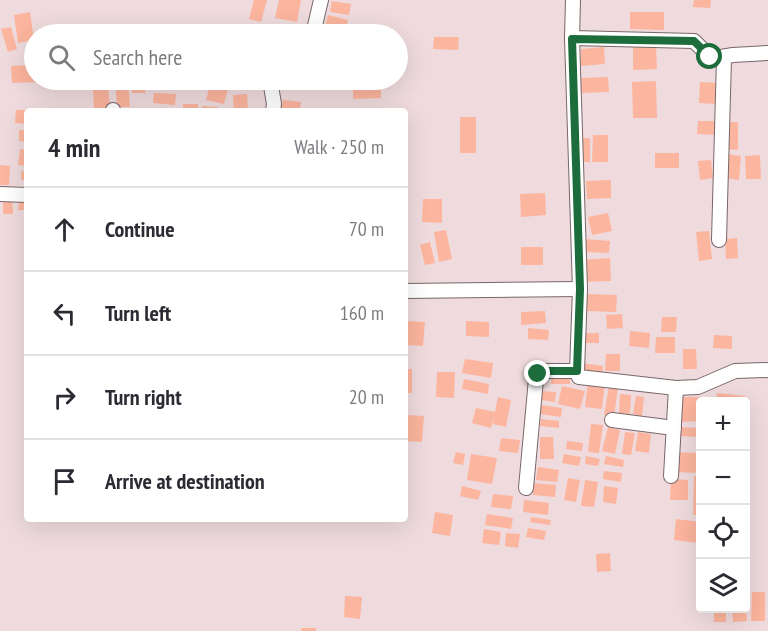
<!DOCTYPE html>
<meta charset="utf-8">
<style>
:root{--surface:#fff;--page:#f2f2f3;--text:#2b2b33;--muted:#7c7c81;--line:#e1e1e2}
body{margin:0;font-family:"PT Sans Narrow",sans-serif;background:var(--page);color:var(--text)}
.controls{position:absolute;right:18px;bottom:18px;display:grid;overflow:hidden;border-radius:6px;box-shadow:0 6px 24px #0002}
.controls button{width:54px;height:54px;display:grid;place-items:center;padding:0;border:0;border-bottom:2px solid var(--line);background:var(--surface);color:var(--text);font:30px sans-serif}
.stop{position:absolute;width:18px;height:18px;margin:-14px;border:4px solid #1c6c3c;border-radius:50%;background:#fff}
.stop.end{background:#1c6c3c;border-color:#fff;box-shadow:0 2px 6px #0008}
.list{margin:0;padding:0;list-style:none}
h2{display:flex;justify-content:space-between;align-items:center;height:78px;margin:0;padding:0 24px;font-size:26px}
h2 small{font-size:20px;font-weight:400;color:var(--muted)}
.list li{display:grid;grid-template-columns:39px 1fr auto;gap:18px;align-items:center;box-sizing:border-box;height:84px;padding:0 24px;border-top:2px solid var(--line)}
.list b{display:block;font-size:22px;white-space:nowrap}
.list em{font-size:20px;font-style:normal;color:var(--muted)}
.icon{flex:none;width:33px;height:33px;fill:none;stroke:currentColor;stroke-width:2;stroke-linecap:round;stroke-linejoin:round}
.map{position:relative;flex:none;width:768px;height:631px;overflow:hidden}
.search{position:absolute;background:var(--surface);box-shadow:0 6px 24px #0002;left:24px;top:24px;width:384px;height:66px;display:flex;align-items:center;gap:15px;box-sizing:border-box;padding:0 21px;border-radius:33px;color:var(--muted);font-size:22px}
.panel{position:absolute;background:var(--surface);box-shadow:0 6px 24px #0002;left:24px;top:108px;width:384px;height:414px;border-radius:6px}
.map>svg:first-child{display:block}
.building{fill:#fcb59e}
.lines{fill:none;stroke-linecap:round;stroke-linejoin:round}
.minor-casing{stroke:#786769;stroke-width:16}
.minor{stroke:#fff;stroke-width:14}
.route{stroke:#1c6c3c;stroke-width:8}
</style>
<div class="map">
<svg width="768" height="631" viewBox="0 0 768 631">
<rect width="100%" height="100%" fill="#efdbdd"/>
<!-- building -->
<g class="building">
<polygon points="254,0 267,0 261,22 249,19"/>
<polygon points="279,0 301,0 297,22 275,18"/>
<polygon points="694,0 711,0 710,8 693,7"/>
<polygon points="332,1 351,4 349,15 330,12"/>
<polygon points="30,12 34,40 18,43 14,15"/>
<polygon points="630,12 664,12 664,30 630,29"/>
<polygon points="328,15 348,20 345,32 325,27"/>
<polygon points="11,27 17,49 8,52 1,29"/>
<polygon points="434,37 459,37 458,50 433,49"/>
<polygon points="633,45 656,45 657,69 633,70"/>
<polygon points="604,47 605,64 581,66 581,49"/>
<polygon points="34,65 34,80 39,80 40,82 12,83 11,66"/>
<polygon points="608,77 609,92 580,93 580,78"/>
<polygon points="115,80 128,80 130,107 117,107"/>
<polygon points="132,80 146,80 145,93 132,93"/>
<polygon points="656,81 657,118 633,118 632,82"/>
<polygon points="700,82 718,83 717,104 699,103"/>
<polygon points="381,83 381,98 353,99 353,84"/>
<polygon points="108,85 110,109 94,110 93,86"/>
<polygon points="210,85 228,88 224,104 206,100"/>
<polygon points="154,93 176,94 175,105 153,103"/>
<polygon points="247,94 248,111 234,111 233,95"/>
<polygon points="283,100 301,102 300,111 281,111"/>
<rect x="183" y="104" width="15" height="7"/>
<polygon points="202,106 218,107 218,111 202,111"/>
<polygon points="16,110 27,110 27,124 15,123"/>
<rect x="460" y="117" width="16" height="36"/>
<polygon points="698,121 718,121 718,135 697,134"/>
<polygon points="727,122 738,122 738,150 726,149"/>
<polygon points="19,130 27,130 27,142 19,141"/>
<polygon points="593,135 608,135 608,162 592,162"/>
<rect x="580" y="138" width="10" height="24"/>
<polygon points="20,149 27,150 27,166 18,165"/>
<rect x="655" y="153" width="24" height="15"/>
<polygon points="728,154 741,156 739,180 725,178"/>
<polygon points="760,155 761,179 746,179 745,156"/>
<polygon points="711,160 713,178 700,180 698,161"/>
<polygon points="0,165 10,166 9,185 0,185"/>
<polygon points="21,171 27,172 27,180 21,180"/>
<polygon points="611,180 611,198 587,199 586,181"/>
<polygon points="545,193 546,215 521,217 520,194"/>
<polygon points="3,199 12,199 13,214 3,214"/>
<polygon points="423,199 442,199 442,223 422,222"/>
<polygon points="19,201 27,201 27,210 18,210"/>
<polygon points="608,213 612,231 592,235 588,217"/>
<polygon points="446,230 452,259 439,262 434,232"/>
<polygon points="709,231 712,259 699,261 696,232"/>
<polygon points="737,238 738,258 726,259 725,239"/>
<polygon points="584,239 610,241 609,253 583,252"/>
<polygon points="430,242 435,263 425,265 420,245"/>
<rect x="521" y="247" width="22" height="18"/>
<polygon points="610,258 611,281 582,282 581,260"/>
<polygon points="586,294 617,295 616,312 586,311"/>
<polygon points="545,311 546,323 521,325 521,312"/>
<polygon points="622,314 623,328 607,329 606,315"/>
<polygon points="662,317 677,317 676,332 661,332"/>
<polygon points="405,321 425,322 423,346 405,345"/>
<polygon points="466,321 489,322 489,337 466,336"/>
<polygon points="528,328 549,330 548,340 528,339"/>
<polygon points="630,331 650,333 649,348 629,346"/>
<polygon points="583,333 599,333 599,343 582,343"/>
<polygon points="714,335 732,336 732,349 713,348"/>
<polygon points="656,337 675,337 675,353 655,353"/>
<polygon points="683,349 696,349 697,369 683,369"/>
<polygon points="606,354 620,354 620,371 605,371"/>
<polygon points="465,359 493,363 491,378 462,373"/>
<polygon points="582,363 603,366 602,375 581,372"/>
<rect x="405" y="369" width="7" height="24"/>
<polygon points="437,372 455,372 454,398 436,397"/>
<polygon points="552,376 570,376 570,384 551,384"/>
<polygon points="464,379 489,384 488,394 462,389"/>
<polygon points="588,382 605,384 602,409 585,407"/>
<polygon points="562,386 585,391 580,409 558,404"/>
<polygon points="609,386 618,387 614,417 604,415"/>
<polygon points="542,391 556,392 555,402 541,400"/>
<polygon points="717,393 745,396 744,402 716,402"/>
<polygon points="620,394 631,395 630,414 619,413"/>
<polygon points="636,396 644,397 642,416 633,414"/>
<polygon points="498,397 511,400 506,427 493,424 494,416 491,428 472,423 476,408 495,412"/>
<polygon points="679,397 701,397 700,421 679,422"/>
<polygon points="541,405 562,408 561,417 540,414"/>
<polygon points="407,415 424,416 422,442 405,441"/>
<polygon points="541,419 559,421 559,428 540,426"/>
<polygon points="591,424 603,425 599,453 588,452"/>
<polygon points="608,427 620,430 615,454 602,451"/>
<polygon points="678,427 700,428 700,437 678,436"/>
<polygon points="625,432 635,433 631,455 622,454"/>
<polygon points="638,432 651,434 649,453 635,451"/>
<polygon points="540,437 553,437 554,459 540,459"/>
<polygon points="501,438 520,440 518,453 499,451"/>
<polygon points="567,441 583,443 582,451 566,449"/>
<polygon points="456,452 465,454 463,465 453,463"/>
<polygon points="676,452 699,453 698,473 675,472"/>
<polygon points="471,454 497,458 492,484 467,480"/>
<polygon points="564,454 581,457 579,466 562,463"/>
<polygon points="586,456 600,459 598,466 585,464"/>
<polygon points="606,456 624,460 623,467 604,464"/>
<polygon points="538,467 559,470 557,482 536,480"/>
<polygon points="604,471 622,473 621,482 603,479"/>
<polygon points="694,476 700,476 700,515 693,515"/>
<polygon points="568,478 580,480 576,502 564,500"/>
<polygon points="671,479 688,480 688,500 670,500"/>
<polygon points="585,480 598,482 594,507 581,506"/>
<polygon points="534,483 556,485 555,497 533,495"/>
<polygon points="462,486 481,491 478,500 460,496"/>
<polygon points="604,486 618,488 616,504 603,502"/>
<polygon points="493,494 513,496 511,509 491,507"/>
<polygon points="524,500 549,503 548,515 523,512"/>
<polygon points="435,512 453,515 450,536 432,533"/>
<polygon points="487,514 513,518 511,529 485,525"/>
<polygon points="531,517 551,520 550,525 530,522"/>
<polygon points="676,519 700,522 700,543 674,540"/>
<polygon points="528,528 546,531 544,540 526,537"/>
<polygon points="484,529 501,532 499,545 482,543"/>
<polygon points="506,533 520,534 518,548 505,546"/>
<polygon points="610,553 611,571 597,572 596,554"/>
<polygon points="752,592 765,592 765,621 751,621"/>
<polygon points="345,596 362,597 360,619 344,617"/>
<rect x="714" y="608" width="12" height="14"/>
<polygon points="732,608 746,608 747,621 733,622"/>
<rect x="301" y="628" width="15" height="3"/>
</g>
<g class="lines">
<defs>
<g id="minor">
<polyline points="573,0 572,38 580,289 577,371 579,377 676,388 698,387 735,371 768,370"/>
<polyline points="313,34 321,0"/>
<polyline points="572,38 694,41 710,57 715,58 733,55 768,53"/>
<polyline points="270,80 274,104 273,111"/>
<polyline points="113,111 113,110"/>
<polyline points="0,194 27,195"/>
<polyline points="719,240 724,58"/>
<polyline points="405,291 580,289"/>
<polyline points="612,420 674,428"/>
<polyline points="671,476 676,388"/>
<polyline points="526,488 536,379 543,371 577,371"/>
</g>
</defs>
<!-- minor casing -->
<use href="#minor" class="minor-casing"/>
<!-- minor -->
<use href="#minor" class="minor"/>
</g>
<g class="lines">
<!-- route -->
<polyline class="route" points="538,374 548,371 577,371 580,289 572,39 694,41 710,57"/>
</g>
</svg>
<div class="controls">
<button>+</button>
<button>−</button>
<button><svg class="icon" aria-label="locate" viewBox="0 0 24 24"><circle cx="12" cy="12" r="6"/><path d="M12 2v4M12 18v4M2 12h4M18 12h4"/></svg></button>
<button><svg class="icon" aria-label="layers" viewBox="0 0 24 24"><path d="M12 4l9 5-9 5-9-5zM3 14l9 5 9-5"/></svg></button>
</div>
<div class="stop" style="left:710px;top:57px"></div>
<div class="stop end" style="left:538px;top:374px"></div>
<div class="search"><svg class="icon" aria-label="search" viewBox="0 0 24 24"><circle cx="10" cy="10" r="6"/><path d="M15 15l6 6"/></svg>Search here</div>
<section class="panel">
<h2>4 min<small>Walk · 250 m</small></h2>
<ul class="list">
<li><svg class="icon" aria-label="ahead" viewBox="0 0 24 24"><path d="M12 20V5M6 11l6-6 6 6"/></svg><div><b>Continue</b></div><em>70 m</em></li>
<li><svg class="icon" aria-label="left" viewBox="0 0 24 24"><path d="M17 20v-9H6M10 6l-5 5 5 5"/></svg><div><b>Turn left</b></div><em>160 m</em></li>
<li><svg class="icon" aria-label="right" viewBox="0 0 24 24"><path d="M7 20v-9h11M14 6l5 5-5 5"/></svg><div><b>Turn right</b></div><em>20 m</em></li>
<li><svg class="icon" aria-label="arrive" viewBox="0 0 24 24"><path d="M6 21V4h12l-3 4 3 4H6"/></svg><div><b>Arrive at destination</b></div></li>
</ul>
</section>
</div>
